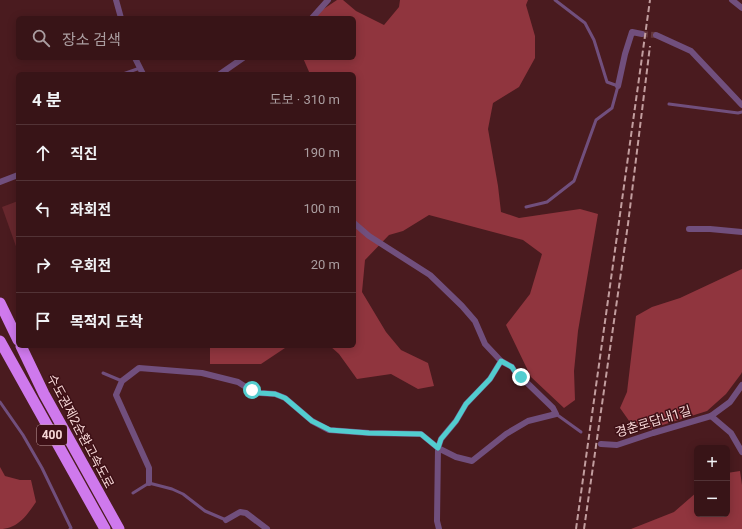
<!DOCTYPE html>
<html lang="ko">
<meta charset="utf-8">
<style>
:root{--surface:#381417;--page:#432124;--text:#f1f3f6;--muted:#ab9ea1;--line:#523336}
body{margin:0;font-family:Roboto,"Noto Sans KR",sans-serif;background:var(--page);color:var(--text)}
.controls{position:absolute;right:12px;bottom:12px;display:grid;overflow:hidden;border-radius:6px;box-shadow:0 2px 10px #0003}
.controls button{width:36px;height:36px;display:grid;place-items:center;padding:0;border:0;border-bottom:1px solid var(--line);background:var(--surface);color:var(--text);font:20px sans-serif}
.stop{position:absolute;width:12px;height:12px;margin:-9px;border:3px solid #52cdcf;border-radius:50%;background:#fff}
.stop.end{background:#52cdcf;border-color:#fff;box-shadow:0 1px 4px #0008}
.list{margin:0;padding:0;list-style:none}
h2{display:flex;justify-content:space-between;align-items:center;height:52px;margin:0;padding:0 16px;font-size:17px}
h2 small{font-size:13px;font-weight:400;color:var(--muted)}
.list li{display:grid;grid-template-columns:26px 1fr auto;gap:12px;align-items:center;box-sizing:border-box;height:56px;padding:0 16px;border-top:1px solid var(--line)}
.list b{display:block;font-size:15px;white-space:nowrap}
.list em{font-size:13px;font-style:normal;color:var(--muted)}
.icon{flex:none;width:22px;height:22px;fill:none;stroke:currentColor;stroke-width:2;stroke-linecap:round;stroke-linejoin:round}
.map{position:relative;flex:none;width:742px;height:529px;overflow:hidden}
.search{position:absolute;background:var(--surface);box-shadow:0 2px 10px #0003;left:16px;top:16px;width:340px;height:44px;display:flex;align-items:center;gap:10px;box-sizing:border-box;padding:0 14px;border-radius:6px;color:var(--muted);font-size:15px}
.panel{position:absolute;background:var(--surface);box-shadow:0 2px 10px #0003;left:16px;top:72px;width:340px;height:276px;border-radius:6px}
.map>svg:first-child{display:block}
.green{fill:#67272d}
.forest{fill:#90353e}
.lines{fill:none;stroke-linecap:round;stroke-linejoin:round}
.street-tunnel{stroke:#64373b;stroke-width:6;stroke-dasharray:6 3;stroke-linecap:butt}
.lane{stroke:#714f7d;stroke-width:3}
.street{stroke:#714f7d;stroke-width:6}
.highway{stroke:#cf79ed;stroke-width:11}
.rail{stroke:#c29e9f;stroke-width:2;stroke-dasharray:6 3;stroke-linecap:butt}
.route{stroke:#52cdcf;stroke-width:5}
.labels{text-anchor:middle;stroke-width:3;stroke-linejoin:round;paint-order:stroke}
.shield{fill:#3e1016;stroke:#c09c9e;stroke-width:1}
.shield-label{font-size:12px;font-weight:bold;fill:#f8d8d8}
.street-label{font-size:13px;fill:#f8d8d8;stroke:#3e1016}
</style>
<div class="map">
<svg width="742" height="529" viewBox="0 0 742 529">
<rect width="100%" height="100%" fill="#4a1b1f"/>
<!-- green -->
<polygon class="green" points="18,201 18,252 2,207"/>
<!-- forest -->
<g class="forest">
<polygon points="337,0 343,0 356,11 384,25 399,7 400,0 528,0 526,5 535,36 535,58 519,87 493,103 488,129 498,186 501,212 519,218 580,209 598,214 578,331 574,371 575,400 564,408 531,377 506,325 530,294 542,254 523,240 429,215 403,231 389,235 365,260 362,292 386,332 401,350 428,363 434,386 418,389 391,374 357,379 339,354 330,346 354,346 354,74 310,74 303,58 354,58 354,18 316,18 319,12"/>
<polygon points="742,269 742,372 741,374 726,394 707,411 650,429 632,425 620,408 627,392 636,316 652,307 680,298"/>
<polygon points="210,346 292,346 285,348 261,364 210,364"/>
<path d="M0,467L5,476L20,480H31L36,502C27,515 18,529 0,529Z"/>
<polygon points="740,471 742,485 742,529 631,529 674,512 697,492 697,514 727,514 727,473"/>
</g>
<g class="lines">
<!-- street-tunnel -->
<polyline class="street-tunnel" points="642,34 656,35"/>
<!-- lane -->
<g class="lane">
<polyline points="123,74 140,68"/>
<polyline points="669,104 738,113 742,112"/>
<polyline points="526,207 547,202 574,181 596,120 612,108 618,86 607,82 594,40 585,23 555,0"/>
<polyline points="103,373 122,381"/>
<polyline points="0,402 23,435 42,468 71,528 70,529"/>
<polyline points="556,414 581,432"/>
<polyline points="133,493 149,483 172,489 183,494 205,511 226,520"/>
</g>
<!-- street -->
<g class="street">
<polyline points="116,0 121,18"/>
<polyline points="732,0 742,8"/>
<polyline points="312,18 328,0"/>
<polyline points="656,35 691,51 742,105"/>
<polyline points="135,58 143,74"/>
<polyline points="220,74 243,58"/>
<polyline points="618,86 625,54 632,32 642,34"/>
<polyline points="0,182 18,175"/>
<polyline points="354,223 369,236 430,275 462,306 475,321 485,344 501,361"/>
<polyline points="689,229 710,229 742,232"/>
<polyline points="711,416 731,433 742,452"/>
<polyline points="601,444 617,445 653,433 711,416 730,402 742,385"/>
<polyline points="149,483 149,468 116,395 122,381 139,368 202,373 238,382 252,391 260,393 275,394 285,398 312,421 329,430 369,433 421,434 438,448 456,457 472,461 506,434 528,421 556,414 553,408 521,377 517,375 512,367 501,361 490,379 466,404 456,421 441,439 438,448 437,521 439,529"/>
<polyline points="226,520 240,512 246,513 267,529"/>
</g>
<!-- highway -->
<g class="highway">
<polyline points="0,303 18,340"/>
<polyline points="0,341 105,529"/>
<polyline points="21,346 44,394 119,529"/>
</g>
<!-- rail -->
<g class="rail">
<polyline points="576,529 650,0"/>
<polyline points="584,529 628,224 650,46"/>
</g>
</g>
<g class="lines">
<!-- route -->
<polyline class="route" points="252,390 260,393 275,394 285,398 312,421 330,430 369,433 421,434 438,448 441,439 456,421 466,404 490,379 501,361 512,367 517,375 521,377"/>
</g>
<g class="labels">
<!-- shield labels -->
<rect class="shield" x="37" y="425" width="30" height="20" rx="3"/>
<g class="shield-label">
<text x="52" y="439">400</text>
</g>
<!-- street labels -->
<g class="street-label">
<text transform="translate(653 421) rotate(-17)" y="5">경춘로답내1길</text>
<text transform="translate(81 431) rotate(62)" y="5">수도권제2순환고속도로</text>
</g>
</g>
</svg>
<div class="controls">
<button>+</button>
<button>−</button>
</div>
<div class="stop" style="left:252px;top:390px"></div>
<div class="stop end" style="left:521px;top:377px"></div>
<div class="search"><svg class="icon" aria-label="search" viewBox="0 0 24 24"><circle cx="10" cy="10" r="6"/><path d="M15 15l6 6"/></svg>장소 검색</div>
<section class="panel">
<h2>4 분<small>도보 · 310 m</small></h2>
<ul class="list">
<li><svg class="icon" aria-label="ahead" viewBox="0 0 24 24"><path d="M12 20V5M6 11l6-6 6 6"/></svg><div><b>직진</b></div><em>190 m</em></li>
<li><svg class="icon" aria-label="left" viewBox="0 0 24 24"><path d="M17 20v-9H6M10 6l-5 5 5 5"/></svg><div><b>좌회전</b></div><em>100 m</em></li>
<li><svg class="icon" aria-label="right" viewBox="0 0 24 24"><path d="M7 20v-9h11M14 6l5 5-5 5"/></svg><div><b>우회전</b></div><em>20 m</em></li>
<li><svg class="icon" aria-label="arrive" viewBox="0 0 24 24"><path d="M6 21V4h12l-3 4 3 4H6"/></svg><div><b>목적지 도착</b></div></li>
</ul>
</section>
</div>
